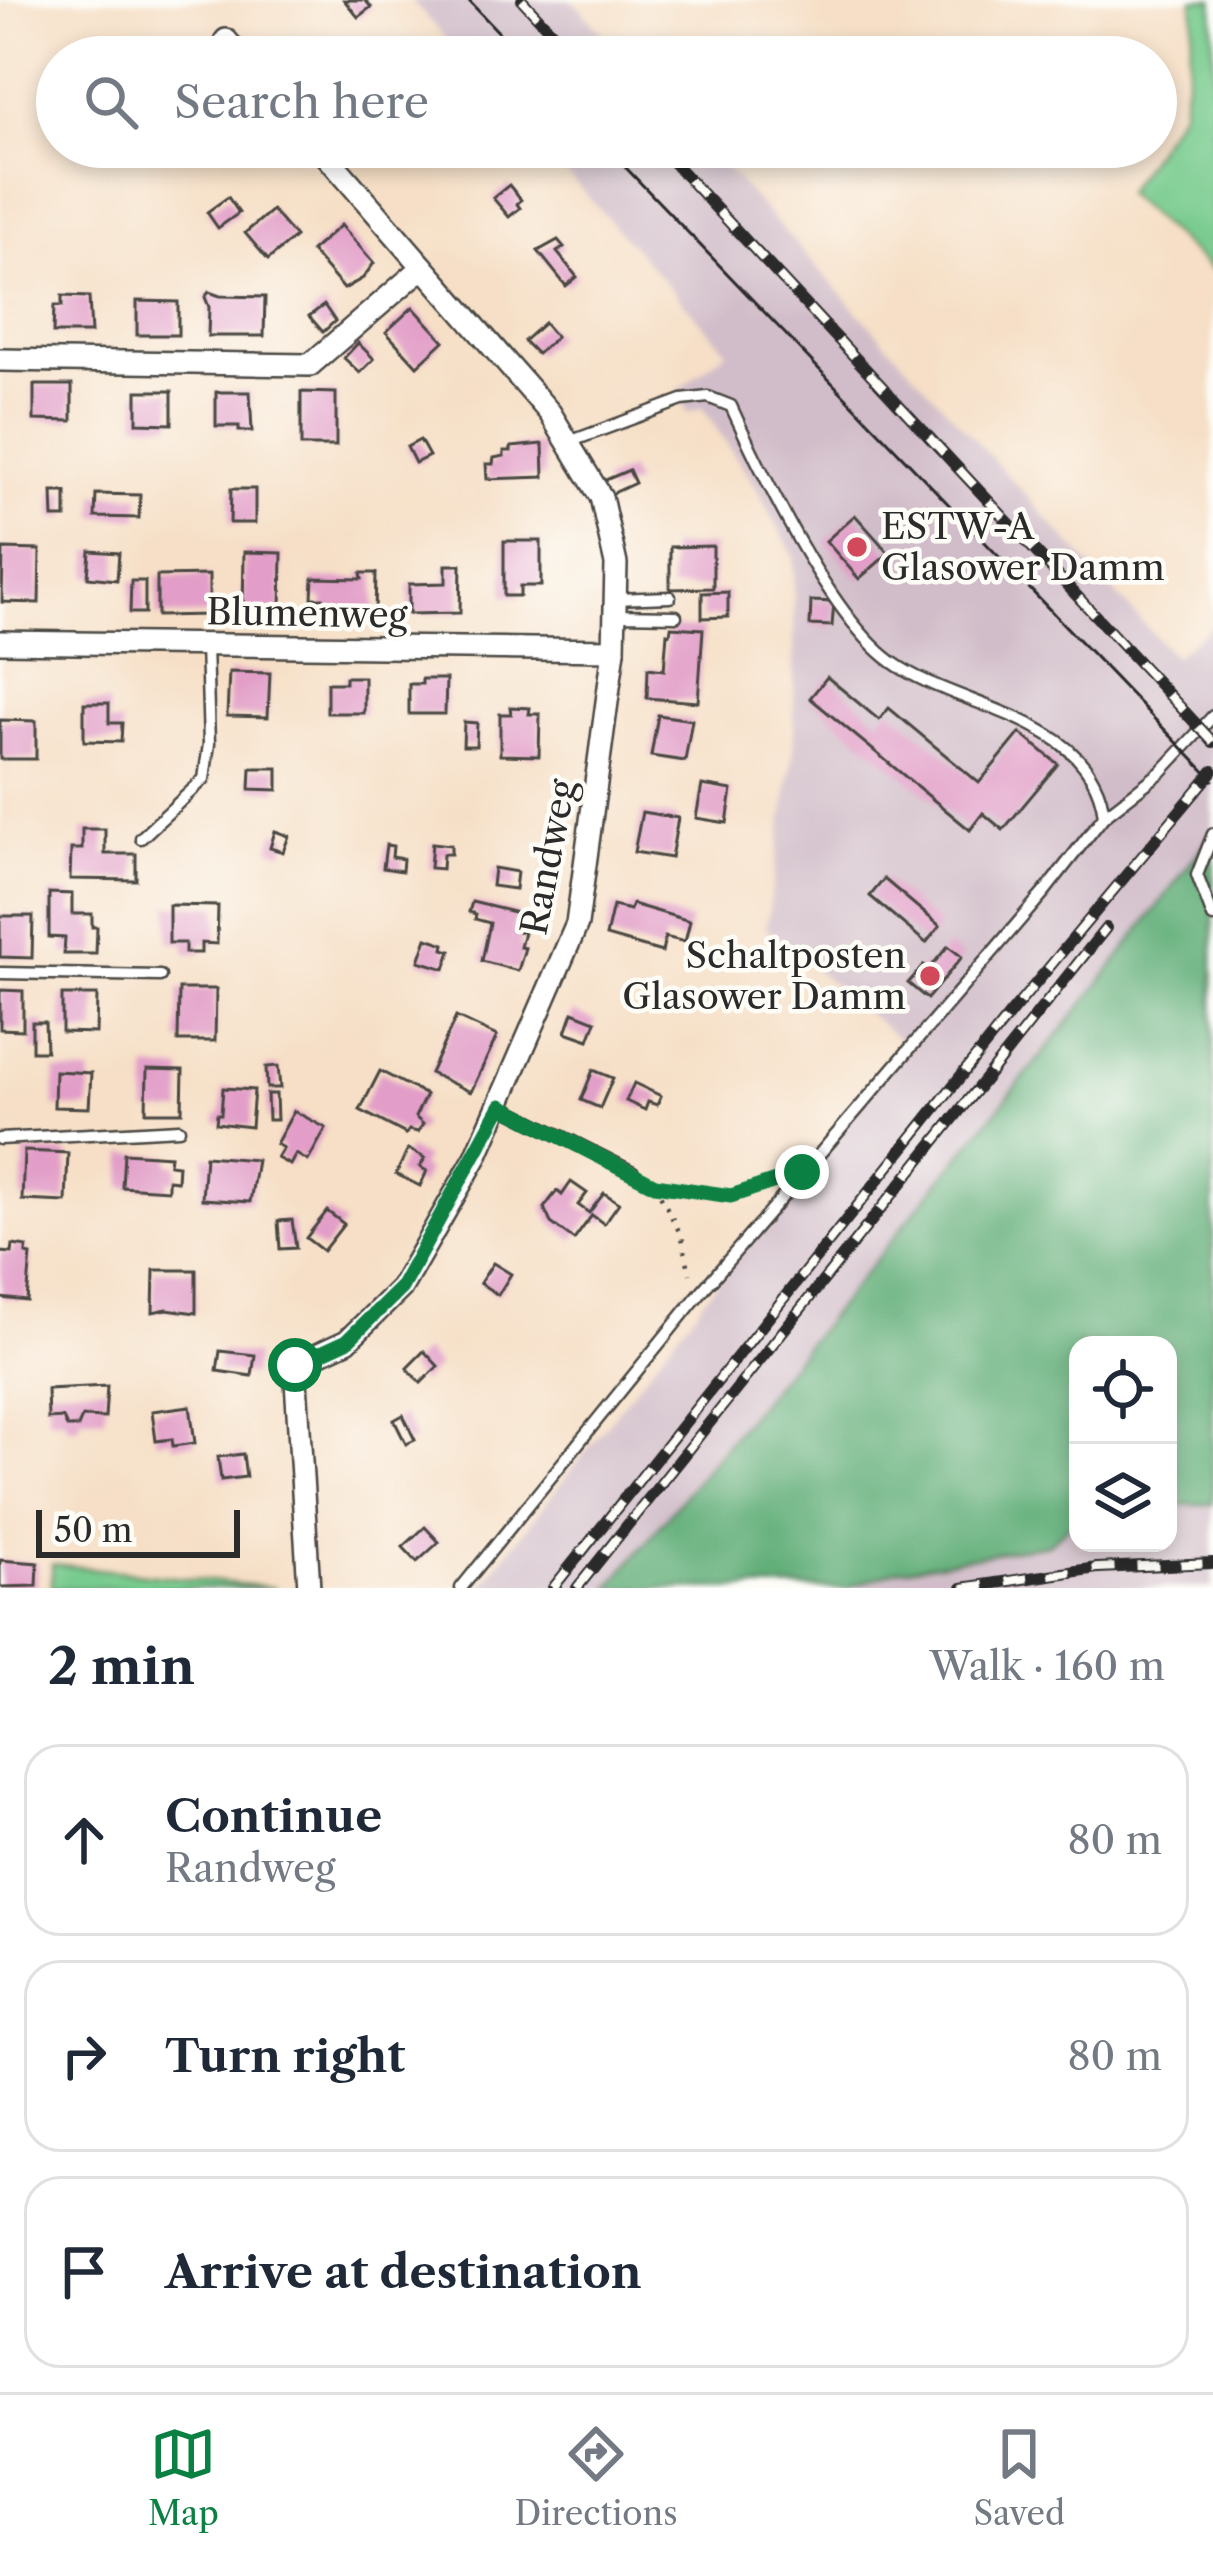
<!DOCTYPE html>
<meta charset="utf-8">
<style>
:root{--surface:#fff;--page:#f6f6f7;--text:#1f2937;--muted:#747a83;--line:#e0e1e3;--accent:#0b8043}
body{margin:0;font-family:"Libre Caslon Text",serif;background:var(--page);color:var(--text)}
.controls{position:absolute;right:36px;bottom:36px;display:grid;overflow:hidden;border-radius:24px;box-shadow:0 6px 18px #0003}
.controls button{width:108px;height:108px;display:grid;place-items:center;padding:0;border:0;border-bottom:3px solid var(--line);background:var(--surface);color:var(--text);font:60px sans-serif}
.scale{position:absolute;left:36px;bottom:30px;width:204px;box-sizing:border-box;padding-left:12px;border:6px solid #2b2b2b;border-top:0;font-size:33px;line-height:42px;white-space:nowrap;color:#2b2b2b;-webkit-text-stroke:9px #fdfcf7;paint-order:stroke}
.stop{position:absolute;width:36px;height:36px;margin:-27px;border:9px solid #0b8043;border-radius:50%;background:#fff}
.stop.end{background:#0b8043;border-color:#fff;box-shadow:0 3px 12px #0008}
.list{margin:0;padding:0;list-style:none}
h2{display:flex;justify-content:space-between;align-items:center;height:156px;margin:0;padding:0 48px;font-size:51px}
h2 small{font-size:39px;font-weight:400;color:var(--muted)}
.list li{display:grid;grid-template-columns:78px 1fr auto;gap:36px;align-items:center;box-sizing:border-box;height:192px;margin:0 24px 24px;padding:0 24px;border:3px solid var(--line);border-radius:36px}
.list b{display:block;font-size:45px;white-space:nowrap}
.list p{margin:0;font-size:39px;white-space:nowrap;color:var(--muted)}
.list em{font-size:39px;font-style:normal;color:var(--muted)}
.icon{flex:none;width:66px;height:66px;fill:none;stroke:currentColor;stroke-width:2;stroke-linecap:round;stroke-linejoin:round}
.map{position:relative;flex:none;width:1213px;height:1588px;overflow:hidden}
.search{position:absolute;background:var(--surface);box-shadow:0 6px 18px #0003;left:36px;right:36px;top:36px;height:132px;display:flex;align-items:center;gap:30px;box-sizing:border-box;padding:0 42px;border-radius:66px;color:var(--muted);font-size:45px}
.sheet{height:804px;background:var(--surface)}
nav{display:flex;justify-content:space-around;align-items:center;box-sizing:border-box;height:168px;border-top:3px solid var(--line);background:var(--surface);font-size:33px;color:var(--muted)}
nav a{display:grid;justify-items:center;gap:6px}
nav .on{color:var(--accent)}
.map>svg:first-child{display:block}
.industrial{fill:#d1bdc9}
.green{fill:#78cb8e;stroke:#527b5c;stroke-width:3}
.forest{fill:#62af79;stroke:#466d52;stroke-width:3}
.building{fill:#e29ec8}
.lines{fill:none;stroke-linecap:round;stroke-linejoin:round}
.lane-casing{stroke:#494642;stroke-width:15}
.street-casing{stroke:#494642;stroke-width:26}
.path{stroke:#494642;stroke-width:4.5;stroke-dasharray:3 9;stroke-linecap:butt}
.lane{stroke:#fff;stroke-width:10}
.street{stroke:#fff;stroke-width:21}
.tram{stroke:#2b2b2b;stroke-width:3}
.rail-casing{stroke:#2b2b2b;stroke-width:12}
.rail{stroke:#fdfcf7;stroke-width:8;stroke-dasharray:22;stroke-linecap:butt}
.route{stroke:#0b8043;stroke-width:15}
.poi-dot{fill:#d1495b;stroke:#fdfcf7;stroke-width:4.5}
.labels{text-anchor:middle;stroke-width:9;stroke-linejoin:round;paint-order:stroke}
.poi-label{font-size:36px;fill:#2b2b2b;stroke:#fdfcf7;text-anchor:start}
.street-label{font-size:36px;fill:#2b2b2b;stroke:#fdfcf7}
</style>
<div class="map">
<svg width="1213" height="1588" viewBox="0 0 1213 1588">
<rect width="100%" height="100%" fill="#fdfcf7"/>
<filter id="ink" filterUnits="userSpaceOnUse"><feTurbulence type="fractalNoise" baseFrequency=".00833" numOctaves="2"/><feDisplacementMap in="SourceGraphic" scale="24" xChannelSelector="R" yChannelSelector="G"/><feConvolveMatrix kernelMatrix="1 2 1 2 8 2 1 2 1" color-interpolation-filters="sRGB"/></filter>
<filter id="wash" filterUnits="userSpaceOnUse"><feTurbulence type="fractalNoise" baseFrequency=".004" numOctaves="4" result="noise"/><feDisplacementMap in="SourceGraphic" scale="48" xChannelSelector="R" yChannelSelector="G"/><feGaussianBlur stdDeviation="2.7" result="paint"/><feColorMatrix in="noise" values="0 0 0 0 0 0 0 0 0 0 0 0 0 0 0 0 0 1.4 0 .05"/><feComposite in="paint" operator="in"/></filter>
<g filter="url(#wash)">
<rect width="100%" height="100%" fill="#f6dfc6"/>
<!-- industrial -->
<g class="industrial">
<polygon points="411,0 572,0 625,57 462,57"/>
<polygon points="543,147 707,147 1174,657 1213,625 1213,843 1208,839 1093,992 609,1588 480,1588 903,1043 766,928 794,747 794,556 753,482 702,408 687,413 677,391 727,351"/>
<polygon points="1213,1504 1213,1588 846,1588 897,1570 1048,1544 1078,1518 1078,1543 1168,1543 1168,1505"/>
</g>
<!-- green -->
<g class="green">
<polygon points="1193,0 1213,0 1213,271 1125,193 1182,109 1194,19"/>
<polygon points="52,1564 275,1588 52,1588"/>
</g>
<!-- forest -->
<polygon class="forest" points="1209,838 1213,843 1213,1504 1168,1505 1168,1345 1078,1345 1078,1518 1048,1544 897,1570 846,1588 609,1588 1093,992"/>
<g id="blocks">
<!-- building -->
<g class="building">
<polygon points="344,0 365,0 371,7 358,17"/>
<polygon points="509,185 521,200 517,204 520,208 509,217 493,198"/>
<polygon points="228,197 239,213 218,228 207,212"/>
<polygon points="272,210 295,237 268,260 245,233"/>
<polygon points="341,225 374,263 363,278 344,289 311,251"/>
<polygon points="558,240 564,247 557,252 577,277 566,286 538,251"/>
<polygon points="209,292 220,296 265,297 264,336 208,336 209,307 205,297"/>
<polygon points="62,296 89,297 91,333 53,333 54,306 62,306"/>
<polygon points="137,301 178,302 178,335 137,335"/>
<polygon points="324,305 335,321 323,332 309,316"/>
<polygon points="413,307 444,341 417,366 386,332"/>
<polygon points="544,323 556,337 537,354 524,341"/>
<polygon points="358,343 374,359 360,373 344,358"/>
<polygon points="34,385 72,385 72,421 34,420"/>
<polygon points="137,391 172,391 172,424 137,423"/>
<polygon points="216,392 250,392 252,431 239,431 239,426 216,426"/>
<polygon points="301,392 336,393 336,446 301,446"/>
<polygon points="420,440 429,456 415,463 407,447"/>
<polygon points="543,444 544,477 487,479 486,464 493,464 494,458 504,456 504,451 511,451 511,447"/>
<polygon points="629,470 635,483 609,495 603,481"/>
<polygon points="231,489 255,489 255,523 230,523"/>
<polygon points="52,492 66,492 66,518 53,518"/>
<polygon points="96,494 140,495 139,518 95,517"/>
<polygon points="855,515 889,553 859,579 826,541"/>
<polygon points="504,541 541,541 541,586 520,586 520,596 504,596"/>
<polygon points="713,546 713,588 670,589 670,547"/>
<polygon points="3,549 40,550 39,603 2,602"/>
<polygon points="90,551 119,553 117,580 88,577"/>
<polygon points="244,552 282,553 281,611 243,611"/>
<polygon points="446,565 461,565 460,613 409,614 409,584 446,583"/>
<polygon points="361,573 376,573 375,613 323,613 323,598 312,598 313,578 362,579"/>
<polygon points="209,575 209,615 157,616 157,576"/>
<polygon points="131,581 145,581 145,613 130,613"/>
<polygon points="728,592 728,617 702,618 702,593"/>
<polygon points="811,601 834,602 832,626 810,625"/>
<polygon points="671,627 703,629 698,702 647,698 648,668 664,670 667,633 670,634"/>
<polygon points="229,672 270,673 268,717 227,716"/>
<polygon points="345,677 364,677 364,713 327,713 327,683 345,683"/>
<polygon points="827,677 879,720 889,708 979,783 1020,733 1058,764 1003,830 983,813 970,830 810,698"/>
<polygon points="422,679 446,679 445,714 409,714 409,684 422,684"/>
<polygon points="84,703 109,703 109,723 122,723 121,742 84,741"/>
<polygon points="510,707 530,708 529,714 540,714 539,756 500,755 500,714 511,714"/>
<polygon points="658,715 692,720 685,761 651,756"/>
<polygon points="0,720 36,721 36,759 0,759"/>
<polygon points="464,722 477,723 476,746 463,746"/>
<polygon points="251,768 278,768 278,790 250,789"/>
<polygon points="702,785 732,790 727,823 696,818"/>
<polygon points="642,812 678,818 671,858 634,852"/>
<polygon points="82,829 105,829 105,854 136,854 136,880 70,879 71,849 82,849"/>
<polygon points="275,831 289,836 283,852 270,848"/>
<polygon points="432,843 451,845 451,854 443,854 442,869 430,868"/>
<polygon points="386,845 393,846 392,857 403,859 402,871 383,868"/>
<polygon points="494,868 517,872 515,889 492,886"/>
<polygon points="884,879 940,926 926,943 870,896"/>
<polygon points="49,893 72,894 72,914 92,914 92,927 97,927 96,954 64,954 65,938 49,937"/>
<polygon points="472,902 518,913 513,930 524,932 520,947 525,948 518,971 482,961 490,923 475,919 476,914 469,912"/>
<polygon points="632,904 690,921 685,942 665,937 662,952 606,936 613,906 630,910"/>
<polygon points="169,905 218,906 217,944 201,943 201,953 185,953 185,943 169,943"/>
<polygon points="0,916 33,916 32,958 0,957"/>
<polygon points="427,938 445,944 444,949 451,951 445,969 419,961"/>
<polygon points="948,946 962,957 927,999 908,983 924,965 929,969"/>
<polygon points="179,989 216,989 215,1041 178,1041"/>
<polygon points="0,990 23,991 23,1030 0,1029"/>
<polygon points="62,995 97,995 96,1033 62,1032"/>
<polygon points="573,1012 596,1021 589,1040 566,1032"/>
<polygon points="456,1017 497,1036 471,1092 430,1073"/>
<polygon points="32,1022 45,1022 46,1051 32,1051"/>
<polygon points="278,1066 280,1088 267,1088 266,1067"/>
<polygon points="147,1069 183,1070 182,1112 146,1112"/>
<polygon points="593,1070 613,1078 600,1108 581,1100"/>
<polygon points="55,1071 91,1073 89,1108 54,1107"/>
<polygon points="380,1071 426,1095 415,1117 423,1124 418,1132 409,1130 406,1134 360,1110"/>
<polygon points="634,1083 661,1096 657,1105 648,1102 645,1110 626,1101"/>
<polygon points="223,1088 254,1090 251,1127 216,1123 217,1114 221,1114"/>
<polygon points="267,1094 276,1094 277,1120 268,1120"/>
<polygon points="294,1111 326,1128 308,1161 296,1154 290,1165 277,1158 283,1148 276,1144"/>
<polygon points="408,1149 425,1158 420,1167 427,1171 420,1186 396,1174"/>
<polygon points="24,1151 68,1153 66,1202 22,1200"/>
<polygon points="124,1153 170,1156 169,1164 178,1165 177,1181 168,1180 168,1190 122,1187"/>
<polygon points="205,1156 257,1160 250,1202 202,1199"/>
<polygon points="571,1182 587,1193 578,1205 589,1213 604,1193 619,1203 604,1224 592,1215 574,1240 551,1223 544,1208 557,1191 562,1195"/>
<polygon points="327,1211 344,1224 323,1251 306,1238"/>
<polygon points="292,1220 296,1248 280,1249 278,1221"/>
<polygon points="13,1245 27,1247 26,1254 31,1255 27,1301 1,1298 0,1252 12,1253"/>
<polygon points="493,1263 511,1274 498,1295 480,1283"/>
<polygon points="154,1270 196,1270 196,1313 167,1309 153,1312"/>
<polygon points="220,1351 255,1355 252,1376 217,1371"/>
<polygon points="424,1351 438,1366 421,1383 407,1368"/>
<polygon points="107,1386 105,1418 82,1417 78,1427 67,1427 63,1418 48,1419 47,1389"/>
<polygon points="190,1406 195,1443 173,1446 172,1439 156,1441 152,1411"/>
<polygon points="403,1415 415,1440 406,1444 394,1420"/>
<polygon points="243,1454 246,1477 221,1480 218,1457"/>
<polygon points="425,1527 439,1542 417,1562 403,1547"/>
<polygon points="0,1560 38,1563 37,1586 0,1587"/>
</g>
</g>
</g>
<g filter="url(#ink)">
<use href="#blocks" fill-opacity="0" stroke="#494642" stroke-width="3"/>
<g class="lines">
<defs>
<g id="lane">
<polyline points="615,599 670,597"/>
<polyline points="615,615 676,616"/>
<polyline points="1104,816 1161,772 1213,716"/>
<polyline points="1213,834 1197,875 1213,917"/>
<polyline points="141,838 204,779 209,744 206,645"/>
<polyline points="0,973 160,976"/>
<polyline points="501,1106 633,1172"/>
<polyline points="0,1139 179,1129"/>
<path d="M461,1588L696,1298L1045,891L1104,816C1093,715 958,710 892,662C831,618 763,476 731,406L708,397L682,400L569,442"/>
</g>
<g id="street">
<polyline points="226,40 241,57"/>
<polyline points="0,360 310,365 423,267"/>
<polyline points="0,642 614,650"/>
<polyline points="309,1588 295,1365 347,1341 401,1288 476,1157 577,924 614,650 616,564 601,497 550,413 319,147"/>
</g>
</defs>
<!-- lane casing -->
<use href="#lane" class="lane-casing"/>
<!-- street casing -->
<use href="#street" class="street-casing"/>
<!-- path -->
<g class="path">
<polyline points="646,1180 655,1185 731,1196 768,1183"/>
<polyline points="655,1185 682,1237 690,1274"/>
</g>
<!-- lane -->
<use href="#lane" class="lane"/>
<!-- street -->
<use href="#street" class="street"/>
<!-- tram -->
<g class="tram">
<polyline points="468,0 522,57"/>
<polyline points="606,147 1213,780"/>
</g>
<defs>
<g id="rail">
<polyline points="522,0 575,57"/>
<polyline points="659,147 1213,742"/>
<polyline points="553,1588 1011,1013 1213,771"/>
<polyline points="577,1588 1106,928"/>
<polyline points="962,1588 1097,1568 1213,1563"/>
</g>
</defs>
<!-- rail casing -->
<use href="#rail" class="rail-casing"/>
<!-- rail -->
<use href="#rail" class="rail"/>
</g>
</g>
<g class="lines" filter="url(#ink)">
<!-- route -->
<polyline class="route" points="295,1365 347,1341 401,1288 501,1106 655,1185 731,1196 802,1172"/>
</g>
<!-- markers -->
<g class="poi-dot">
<circle cx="857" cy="547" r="12"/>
<circle cx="930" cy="976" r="12"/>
</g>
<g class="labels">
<!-- poi labels -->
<g class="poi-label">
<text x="881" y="539">ESTW-A<tspan x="881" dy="41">Glasower Damm</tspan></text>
<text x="906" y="968" text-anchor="end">Schaltposten<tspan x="906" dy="41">Glasower Damm</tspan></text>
</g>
<!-- street labels -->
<g class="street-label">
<text transform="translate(307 613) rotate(1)" y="13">Blumenweg</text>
<text transform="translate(548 857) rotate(-79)" y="13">Randweg</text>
</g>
</g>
</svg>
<div class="controls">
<button><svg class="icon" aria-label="locate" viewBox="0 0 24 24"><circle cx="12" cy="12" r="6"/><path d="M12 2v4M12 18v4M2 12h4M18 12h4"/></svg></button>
<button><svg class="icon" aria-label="layers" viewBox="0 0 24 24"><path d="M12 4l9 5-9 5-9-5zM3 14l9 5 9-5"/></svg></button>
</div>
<div class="scale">50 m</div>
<div class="stop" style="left:295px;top:1365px"></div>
<div class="stop end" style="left:802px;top:1172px"></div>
<div class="search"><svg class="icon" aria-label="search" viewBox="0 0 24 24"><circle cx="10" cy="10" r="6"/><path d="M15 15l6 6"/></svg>Search here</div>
</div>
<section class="sheet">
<h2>2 min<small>Walk · 160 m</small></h2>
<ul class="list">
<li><svg class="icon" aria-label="ahead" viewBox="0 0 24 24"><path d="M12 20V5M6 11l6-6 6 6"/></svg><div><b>Continue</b><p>Randweg</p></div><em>80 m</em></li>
<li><svg class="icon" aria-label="right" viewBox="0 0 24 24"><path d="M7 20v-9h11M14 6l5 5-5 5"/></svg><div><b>Turn right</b></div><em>80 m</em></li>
<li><svg class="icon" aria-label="arrive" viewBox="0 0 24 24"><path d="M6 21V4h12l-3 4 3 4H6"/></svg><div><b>Arrive at destination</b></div></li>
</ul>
</section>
<nav>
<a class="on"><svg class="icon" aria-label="map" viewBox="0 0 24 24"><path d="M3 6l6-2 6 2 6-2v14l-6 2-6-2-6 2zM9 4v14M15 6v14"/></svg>Map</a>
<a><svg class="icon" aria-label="directions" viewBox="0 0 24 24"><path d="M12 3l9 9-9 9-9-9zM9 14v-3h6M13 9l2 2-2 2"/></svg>Directions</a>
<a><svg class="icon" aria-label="saved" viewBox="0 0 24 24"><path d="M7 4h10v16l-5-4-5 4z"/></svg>Saved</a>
</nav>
